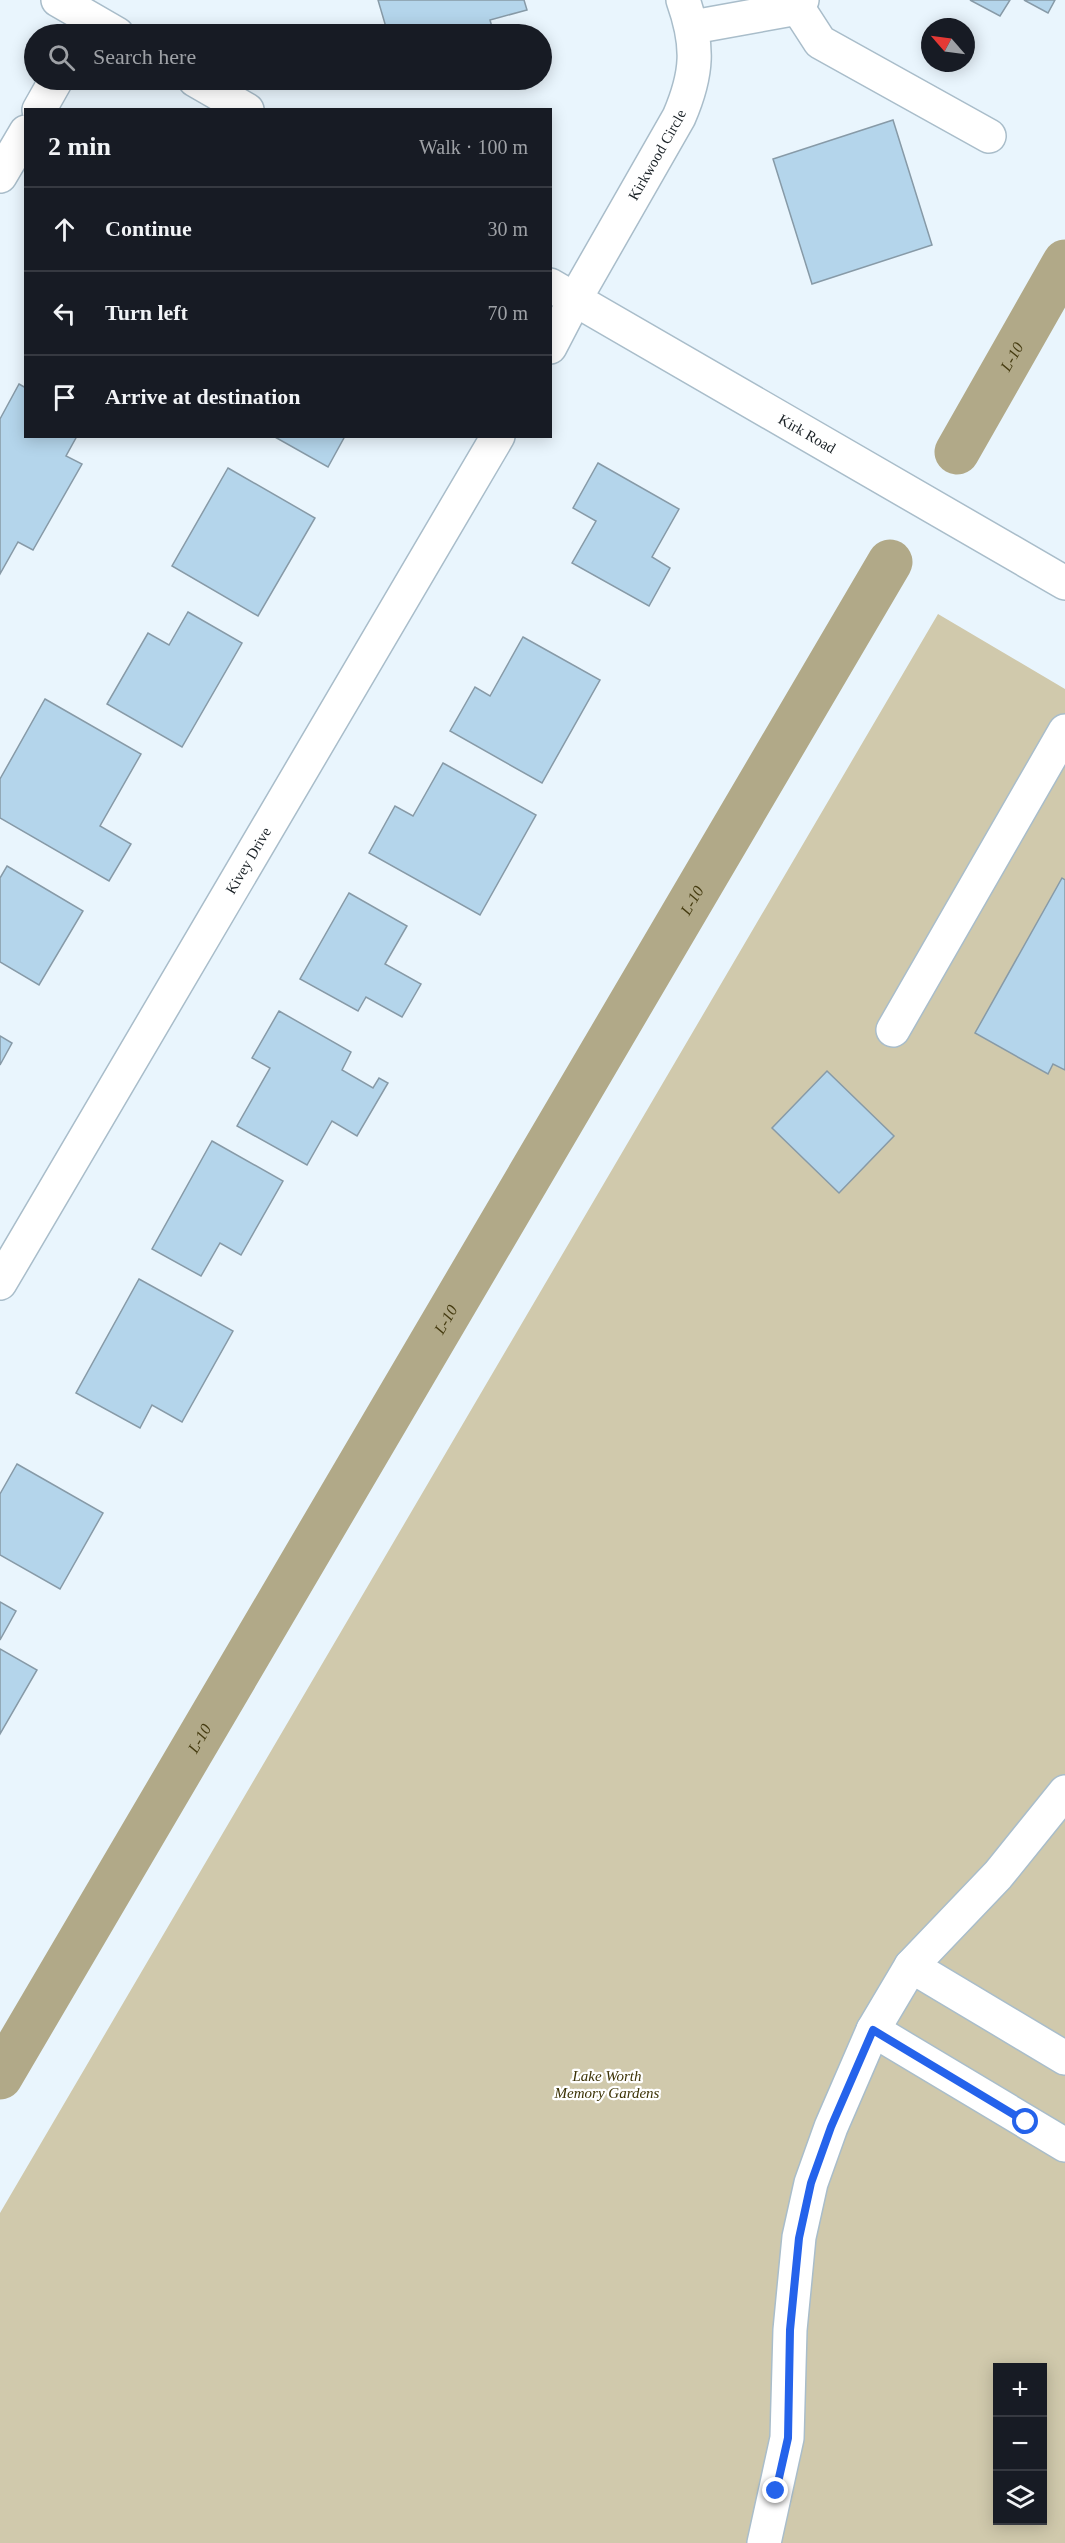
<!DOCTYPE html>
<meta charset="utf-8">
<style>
:root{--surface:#171b24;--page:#242831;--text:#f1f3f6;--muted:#9ea1a6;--line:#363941}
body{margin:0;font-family:Georgia,serif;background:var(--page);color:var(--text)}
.controls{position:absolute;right:18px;bottom:18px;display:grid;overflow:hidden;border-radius:0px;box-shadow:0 3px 15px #0003}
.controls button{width:54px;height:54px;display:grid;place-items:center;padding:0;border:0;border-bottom:2px solid var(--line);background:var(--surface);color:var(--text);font:30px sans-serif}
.compass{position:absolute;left:921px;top:18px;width:54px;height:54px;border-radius:50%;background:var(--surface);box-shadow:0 3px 15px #0003;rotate:298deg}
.stop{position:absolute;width:18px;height:18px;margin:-14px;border:4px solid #2563eb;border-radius:50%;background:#fff}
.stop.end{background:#2563eb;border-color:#fff;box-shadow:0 2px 6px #0008}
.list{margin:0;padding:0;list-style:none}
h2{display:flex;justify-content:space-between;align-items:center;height:78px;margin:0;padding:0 24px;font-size:26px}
h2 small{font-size:20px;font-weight:400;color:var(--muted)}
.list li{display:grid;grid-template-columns:39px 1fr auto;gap:18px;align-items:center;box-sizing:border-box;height:84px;padding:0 24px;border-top:2px solid var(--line)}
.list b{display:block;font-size:22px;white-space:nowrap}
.list em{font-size:20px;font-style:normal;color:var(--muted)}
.icon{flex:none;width:33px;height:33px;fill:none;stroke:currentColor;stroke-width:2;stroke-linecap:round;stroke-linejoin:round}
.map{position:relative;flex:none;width:1065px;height:2543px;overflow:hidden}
.search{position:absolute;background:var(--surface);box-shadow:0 3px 15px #0003;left:24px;top:24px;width:528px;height:66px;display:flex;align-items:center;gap:15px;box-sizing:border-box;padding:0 21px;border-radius:33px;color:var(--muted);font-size:22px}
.panel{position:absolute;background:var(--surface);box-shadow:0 3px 15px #0003;left:24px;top:108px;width:528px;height:330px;border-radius:0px}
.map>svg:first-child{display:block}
.green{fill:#d0c9ac;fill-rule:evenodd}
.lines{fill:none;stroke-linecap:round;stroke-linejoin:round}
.canal{stroke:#b1a988;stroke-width:45}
.building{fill:#b4d5eb;stroke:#879aa7;stroke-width:1.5}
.minor-casing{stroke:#a9bdca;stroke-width:36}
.minor{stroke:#fff;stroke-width:33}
.route{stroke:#2563eb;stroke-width:8}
.labels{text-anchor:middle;stroke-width:4.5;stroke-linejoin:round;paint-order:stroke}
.street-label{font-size:15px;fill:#192025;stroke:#fff}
.park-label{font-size:15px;font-style:italic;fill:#3c3205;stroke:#fff}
.water-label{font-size:16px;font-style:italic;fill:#453b10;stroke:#fff}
</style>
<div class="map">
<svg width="1065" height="2543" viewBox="0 0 1065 2543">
<rect width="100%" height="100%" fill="#e9f5fd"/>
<!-- green -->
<path class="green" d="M938,614L1065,689V2543H0V2213ZM998,2368H1042V2520H998Z"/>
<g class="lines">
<!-- canal -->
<g class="canal">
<path id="s1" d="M957,452L1065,262"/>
<path id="s2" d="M0,2077L890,562"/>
</g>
</g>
<!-- building -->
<g class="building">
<polygon points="378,0 524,0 527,10 490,20 494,34 388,34"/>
<polygon points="970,0 1010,0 1000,16"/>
<polygon points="1024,0 1055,0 1048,13"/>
<polygon points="893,120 932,245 812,284 773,159"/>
<polygon points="19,384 26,388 26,436 77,436 66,456 82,464 33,550 18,542 0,574 0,419"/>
<polygon points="273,436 345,436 328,467"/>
<polygon points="598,463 679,509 652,557 670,568 649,606 572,563 596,521 573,508"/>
<polygon points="228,468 315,518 258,616 172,566"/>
<polygon points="188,612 242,643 182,747 107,704 148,633 169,645"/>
<polygon points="523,637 600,680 542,783 450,731 475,687 490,696"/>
<polygon points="45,699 141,754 100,826 131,844 109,881 0,818 0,779"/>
<polygon points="443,763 536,815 480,915 369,853 395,806 413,816"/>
<polygon points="7,866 83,911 39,985 0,962 0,878"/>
<polygon points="1062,878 1065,880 1065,1070 1053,1064 1048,1074 975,1033"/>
<polygon points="349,893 407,926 385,964 421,984 402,1017 366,997 358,1011 300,979"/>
<polygon points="279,1011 351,1052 342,1070 373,1088 379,1078 388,1083 357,1136 332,1121 307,1165 237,1126 270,1068 252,1058"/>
<polygon points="0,1036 12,1043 0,1065"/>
<polygon points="827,1071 894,1136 839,1193 772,1128"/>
<polygon points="212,1141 283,1181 241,1255 220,1243 201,1276 152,1249"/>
<polygon points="139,1279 233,1331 182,1422 152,1405 140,1428 76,1393"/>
<polygon points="17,1464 103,1513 60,1589 0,1555 0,1494"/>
<polygon points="0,1602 16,1611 0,1640"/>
<polygon points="0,1649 37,1670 0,1734"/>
</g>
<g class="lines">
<defs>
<g id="minor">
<polyline points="58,0 117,34"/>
<polyline points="798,8 820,42 989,136"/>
<polyline points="693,27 798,8 802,0"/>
<polyline points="195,80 247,110"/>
<polyline points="39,110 56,80"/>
<polyline points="0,176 26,132"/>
<path id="s3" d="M550,285L1065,583"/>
<path id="s4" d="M550,347L575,299L679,117C698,73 699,45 683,0"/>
<polyline points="893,1030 1065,731"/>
<path id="s5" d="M0,1283L498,436"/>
<polyline points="911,1966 1065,2058"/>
<polyline points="873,2030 1065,2145"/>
<polyline points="764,2543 787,2438 790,2330 799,2237 811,2183 831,2127 873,2030 911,1966 998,1875 1065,1792"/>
</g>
</defs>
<!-- minor casing -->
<use href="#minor" class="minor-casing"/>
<!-- minor -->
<use href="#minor" class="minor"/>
</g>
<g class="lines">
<!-- route -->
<polyline class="route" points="776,2491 788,2438 790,2330 799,2238 811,2183 831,2127 873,2030 1026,2122"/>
</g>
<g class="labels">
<!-- street labels -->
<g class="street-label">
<text dy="5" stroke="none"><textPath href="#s4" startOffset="220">Kirkwood Circle</textPath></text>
<text dy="5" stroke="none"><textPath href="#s3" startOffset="297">Kirk Road</textPath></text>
<text dy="5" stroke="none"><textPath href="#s5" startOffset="490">Kivey Drive</textPath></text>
</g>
<!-- park labels -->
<g class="park-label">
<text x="607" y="2081">Lake Worth<tspan x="607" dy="17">Memory Gardens</tspan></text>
</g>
<!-- water labels -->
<g class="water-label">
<text dy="6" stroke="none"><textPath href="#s1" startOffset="110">L-10</textPath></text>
<text dy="6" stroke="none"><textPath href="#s2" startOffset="1365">L-10</textPath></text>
<text dy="6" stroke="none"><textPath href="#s2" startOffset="879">L-10</textPath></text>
<text dy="6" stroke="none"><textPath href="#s2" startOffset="393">L-10</textPath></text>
</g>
</g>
</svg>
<div class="controls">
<button>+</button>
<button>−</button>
<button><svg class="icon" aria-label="layers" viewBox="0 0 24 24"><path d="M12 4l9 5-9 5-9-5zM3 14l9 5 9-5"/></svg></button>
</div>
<svg class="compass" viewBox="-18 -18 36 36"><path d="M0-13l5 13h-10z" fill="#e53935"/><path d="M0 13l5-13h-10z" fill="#9ea1a6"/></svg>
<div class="stop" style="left:1026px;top:2122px"></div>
<div class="stop end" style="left:776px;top:2491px"></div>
<div class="search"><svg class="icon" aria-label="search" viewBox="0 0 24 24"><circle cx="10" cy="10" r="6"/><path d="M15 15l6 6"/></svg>Search here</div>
<section class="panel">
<h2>2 min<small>Walk · 100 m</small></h2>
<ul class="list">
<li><svg class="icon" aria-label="ahead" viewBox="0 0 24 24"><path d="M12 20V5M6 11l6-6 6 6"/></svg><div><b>Continue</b></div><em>30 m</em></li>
<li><svg class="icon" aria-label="left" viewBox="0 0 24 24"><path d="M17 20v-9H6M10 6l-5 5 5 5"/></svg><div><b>Turn left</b></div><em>70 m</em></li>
<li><svg class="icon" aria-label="arrive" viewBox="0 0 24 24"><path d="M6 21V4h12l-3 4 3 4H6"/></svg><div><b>Arrive at destination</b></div></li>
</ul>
</section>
</div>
